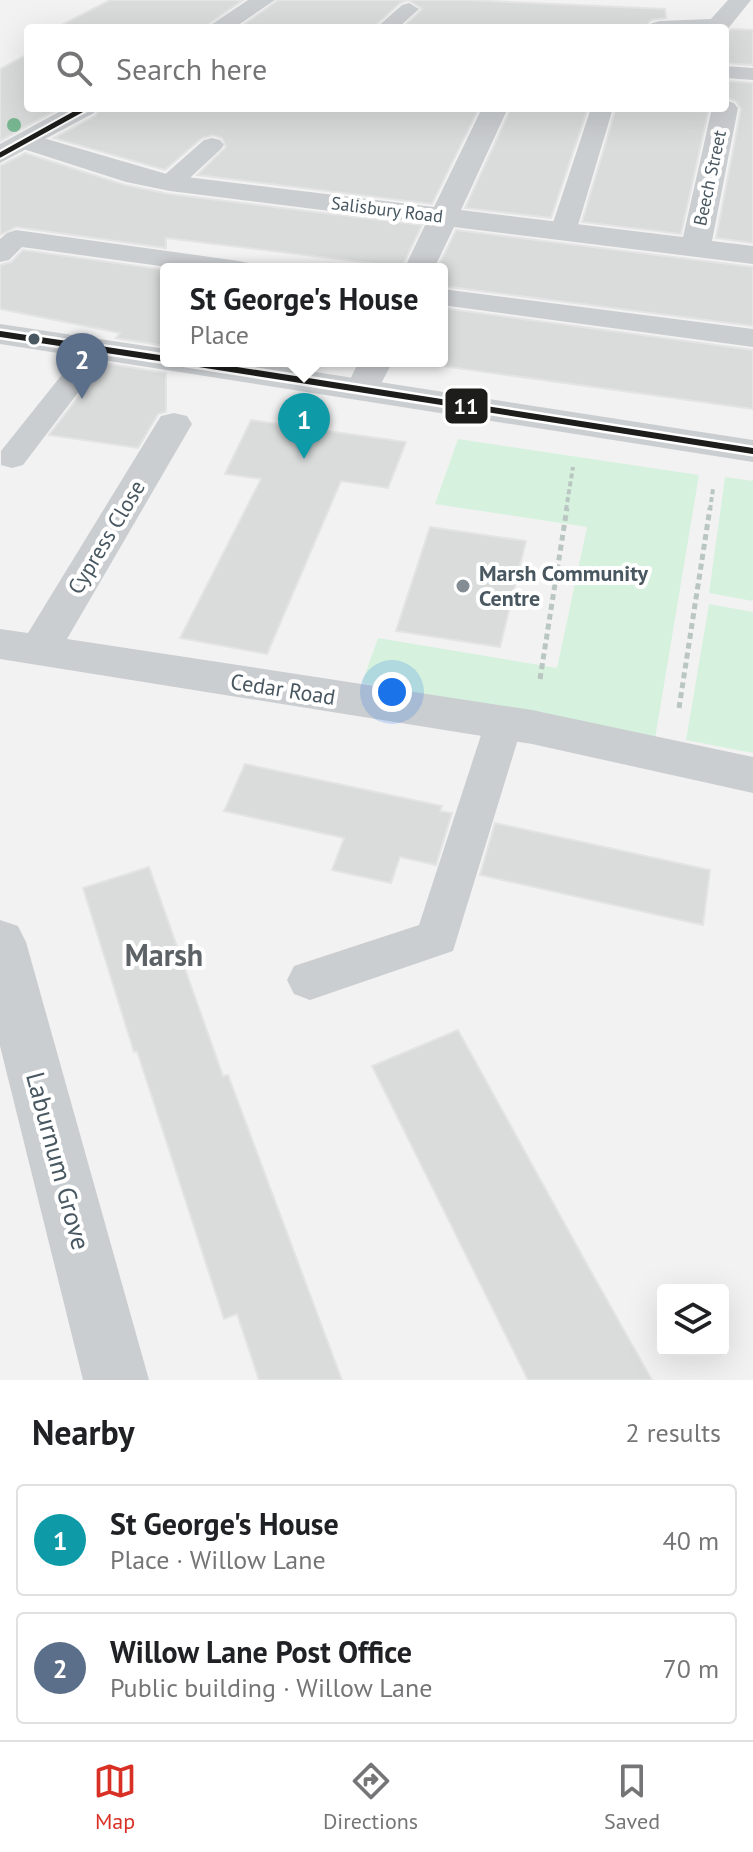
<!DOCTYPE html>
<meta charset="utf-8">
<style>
:root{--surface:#fff;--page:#f6f6f6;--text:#202124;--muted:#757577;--line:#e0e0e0;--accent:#d93025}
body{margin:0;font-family:"PT Sans",sans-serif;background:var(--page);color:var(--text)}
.controls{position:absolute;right:24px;bottom:24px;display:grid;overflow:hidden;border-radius:8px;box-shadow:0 8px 32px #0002}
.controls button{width:72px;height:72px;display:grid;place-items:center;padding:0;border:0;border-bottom:2px solid var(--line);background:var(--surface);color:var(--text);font:40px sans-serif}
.you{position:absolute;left:392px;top:692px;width:28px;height:28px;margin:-20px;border:6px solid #fff;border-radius:50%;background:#1a73e8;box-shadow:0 0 0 12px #1a73e833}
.badge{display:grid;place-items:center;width:52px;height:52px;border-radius:50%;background:var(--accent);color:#fff;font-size:26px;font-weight:700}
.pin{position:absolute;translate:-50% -66px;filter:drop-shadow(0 2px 4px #0008)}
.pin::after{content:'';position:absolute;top:42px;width:28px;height:24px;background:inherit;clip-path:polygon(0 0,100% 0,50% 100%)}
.popup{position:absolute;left:160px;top:263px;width:288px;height:104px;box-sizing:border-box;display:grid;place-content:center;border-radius:8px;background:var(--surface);filter:drop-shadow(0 2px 6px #0005);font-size:26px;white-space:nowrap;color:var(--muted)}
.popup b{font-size:30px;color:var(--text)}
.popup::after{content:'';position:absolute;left:50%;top:100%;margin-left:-16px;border:16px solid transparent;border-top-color:var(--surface)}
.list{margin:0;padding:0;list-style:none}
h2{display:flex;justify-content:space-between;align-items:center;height:104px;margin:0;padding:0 32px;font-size:34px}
h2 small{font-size:26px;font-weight:400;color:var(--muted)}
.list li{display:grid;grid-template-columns:52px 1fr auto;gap:24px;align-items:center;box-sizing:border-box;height:112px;margin:0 16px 16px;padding:0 16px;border:2px solid var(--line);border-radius:8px}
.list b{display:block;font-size:30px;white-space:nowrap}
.list p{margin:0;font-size:26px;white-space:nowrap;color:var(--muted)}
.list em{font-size:26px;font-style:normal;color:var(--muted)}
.icon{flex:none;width:44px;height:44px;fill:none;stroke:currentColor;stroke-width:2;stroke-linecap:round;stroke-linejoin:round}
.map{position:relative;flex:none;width:753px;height:1380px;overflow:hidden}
.search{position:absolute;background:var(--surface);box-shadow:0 8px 32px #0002;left:24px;right:24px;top:24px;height:88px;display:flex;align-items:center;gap:20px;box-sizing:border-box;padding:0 28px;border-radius:8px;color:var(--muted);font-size:30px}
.sheet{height:360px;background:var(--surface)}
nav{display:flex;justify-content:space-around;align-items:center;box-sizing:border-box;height:112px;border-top:2px solid var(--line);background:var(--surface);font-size:22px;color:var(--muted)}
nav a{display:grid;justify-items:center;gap:4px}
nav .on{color:var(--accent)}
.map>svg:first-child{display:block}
.green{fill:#d6f2de}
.building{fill:#dadbdb;stroke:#e4e4e5;stroke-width:2}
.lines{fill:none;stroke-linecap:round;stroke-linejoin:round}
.path-far1{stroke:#b9c6c1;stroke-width:4;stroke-dasharray:5 3;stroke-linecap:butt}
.path{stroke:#b9c6c1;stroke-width:5;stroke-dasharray:6 4;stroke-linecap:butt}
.service{fill:#cbced1;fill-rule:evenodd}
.minor{fill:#cbced1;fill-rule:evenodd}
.tertiary{fill:#cbced1;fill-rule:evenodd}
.bus-1-far1-casing{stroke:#fff;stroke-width:9}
.bus-1-casing{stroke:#fff;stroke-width:11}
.bus-1-far1{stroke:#1d1d1b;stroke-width:5}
.bus-1{stroke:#1d1d1b;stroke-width:6}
.tree{fill:#78b791}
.bus-dot{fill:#485760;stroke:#fff;stroke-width:3}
.poi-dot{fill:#848d93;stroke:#fff;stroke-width:3}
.labels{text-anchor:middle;stroke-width:8;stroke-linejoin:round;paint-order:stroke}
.far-street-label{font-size:18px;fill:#485760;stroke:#fff}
.street-label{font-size:22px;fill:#485760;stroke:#fff}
.poi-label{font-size:22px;font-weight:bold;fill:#485760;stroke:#fff;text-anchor:start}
.near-street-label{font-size:26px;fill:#485760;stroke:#fff}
.district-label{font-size:30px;font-weight:bold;fill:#5d6267;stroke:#fff}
.line-badge{stroke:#fff;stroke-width:3}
.badge-label{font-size:22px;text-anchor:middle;font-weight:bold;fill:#fff}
</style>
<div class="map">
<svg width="753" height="1380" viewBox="0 0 753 1380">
<rect width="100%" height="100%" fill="#f3f2f2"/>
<!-- green -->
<g class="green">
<polygon points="458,439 699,475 655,739 362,683 378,638 557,668 587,527 435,504"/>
<polygon points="725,477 753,481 753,601 709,593"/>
<polygon points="709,604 753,612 753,753 686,740"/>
</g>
<!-- building -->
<g class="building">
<polygon points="110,0 243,0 203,28 56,28"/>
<polygon points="278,0 466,0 665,9 666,18 651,20 645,28 402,28 422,9 408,0 400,3 373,28 239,28"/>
<polygon points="732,29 753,30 753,65 725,63 725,34"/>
<polygon points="28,54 28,108 60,108 0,141 0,69"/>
<polygon points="725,81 753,83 753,243 716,238 741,109 736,101 725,97"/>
<polygon points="101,108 479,108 432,204 197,175 226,147 222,138 213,135 202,138 165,170 54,138 95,116"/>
<polygon points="511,108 588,108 551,218 465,208"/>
<polygon points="709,108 681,234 582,222 616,108"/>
<polygon points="25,153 125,185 169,194 422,225 402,267 166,238 166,248 16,227 0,235 0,166"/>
<polygon points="456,230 753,267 753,326 442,286 442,269 437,269"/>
<polygon points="23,250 166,270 166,346 116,338 120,333 0,309 0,265 11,262"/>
<polygon points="442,308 753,350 753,409 442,366"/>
<polygon points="104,363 166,373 166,412 158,414 138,448 49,435"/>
<polygon points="251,420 406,442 388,488 341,481 267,654 180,638 261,479 225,474"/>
<polygon points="430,527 526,541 500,647 396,631"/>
<polygon points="245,764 442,806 440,811 452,813 436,865 400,857 391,883 332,870 344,838 224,811"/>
<polygon points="495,823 710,870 703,925 480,875"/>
<polygon points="149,867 223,1076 228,1075 342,1380 259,1380 237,1314 224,1319 137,1051 134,1052 83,888"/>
<polygon points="458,1030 589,1268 652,1380 528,1380 372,1066"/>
</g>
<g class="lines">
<!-- path-far1 -->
<g class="path-far1">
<polyline points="566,510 573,467"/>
<polyline points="710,510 713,489"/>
</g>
<!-- path -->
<g class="path">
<polyline points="540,679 567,508"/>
<polyline points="679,708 710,508"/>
</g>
<!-- service -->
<g class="service">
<polygon points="409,3 419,9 398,28 376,28 402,5"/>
<polygon points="725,66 753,68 753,80 725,78"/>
<polygon points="591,108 613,108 576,232 572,237 554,237 550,232"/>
<polygon points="212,138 220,140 224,145 220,150 179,188 161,188 158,183 161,178 204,140"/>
<polygon points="16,230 239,261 248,263 252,269 182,269 22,247 9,260 0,262 0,239 7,233"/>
<polygon points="442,289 753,329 753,347 442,305"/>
<polygon points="98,339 108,342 112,348 23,465 12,468 1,465 1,451 88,342"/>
<polygon points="504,709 518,713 523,723 453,951 310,1000 294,994 287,980 294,966 419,925 485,723 490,713"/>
</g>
<!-- minor -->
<g class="minor">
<polygon points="728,0 751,0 726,31 725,28 648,28 652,23 660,21 711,19"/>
<polygon points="725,100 734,103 738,108 712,241 753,246 753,264 454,227 434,269 404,269 426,223 170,191 126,182 17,147 13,141 17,135 26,133 170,175 434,207 482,108 508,108 461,210 683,237 712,108 725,108"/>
<polygon points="359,361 393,361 375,395 363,398 351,395 346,388"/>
<polygon points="174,413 187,416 192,424 67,639 532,710 753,757 753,793 532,744 0,659 0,629 28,633 156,424 161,416"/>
<polygon points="0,920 18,926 26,942 149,1380 83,1380 0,1046"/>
</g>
<!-- tertiary -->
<g class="tertiary">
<polygon points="248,0 275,0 234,28 206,28"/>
<polygon points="66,108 98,108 94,113 0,163 0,144"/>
<polygon points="0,324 166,349 166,361 245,361 753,440 753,462 0,344"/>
</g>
<defs>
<polyline id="bus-1-far1" points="0,155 85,108"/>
<g id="bus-1">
<polyline points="0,334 166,359"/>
<polyline points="180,361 753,451"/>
</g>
</defs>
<!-- bus-1-far1 casing -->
<use href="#bus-1-far1" class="bus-1-far1-casing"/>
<!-- bus-1 casing -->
<use href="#bus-1" class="bus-1-casing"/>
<!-- bus-1-far1 -->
<use href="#bus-1-far1" class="bus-1-far1"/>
<!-- bus-1 -->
<use href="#bus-1" class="bus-1"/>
</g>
<!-- trees -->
<circle class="tree" cx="14" cy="125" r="7"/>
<!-- markers -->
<circle class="bus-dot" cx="34" cy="339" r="7"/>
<circle class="poi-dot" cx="463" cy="586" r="8"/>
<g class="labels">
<!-- far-street labels -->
<g class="far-street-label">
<text transform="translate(710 178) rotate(-78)" y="6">Beech Street</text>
<text transform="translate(387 210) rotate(7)" y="6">Salisbury Road</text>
</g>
<!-- street labels -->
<g class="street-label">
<text transform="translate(106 537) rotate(-59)" y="8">Cypress Close</text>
<text transform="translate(283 689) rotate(9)" y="8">Cedar Road</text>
</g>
<!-- poi labels -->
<g class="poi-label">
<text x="479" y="581">Marsh Community<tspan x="479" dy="25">Centre</tspan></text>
</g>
<!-- near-street labels -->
<g class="near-street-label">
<text transform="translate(58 1161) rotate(75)" y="9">Laburnum Grove</text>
</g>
<!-- district labels -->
<g class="district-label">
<text x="164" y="966">Marsh</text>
</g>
</g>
<rect class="line-badge" x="444" y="387" width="45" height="38" rx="8" fill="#1d1d1b"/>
<g class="badge-label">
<text x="466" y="414">11</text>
</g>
</svg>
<div class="controls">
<button><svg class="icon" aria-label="layers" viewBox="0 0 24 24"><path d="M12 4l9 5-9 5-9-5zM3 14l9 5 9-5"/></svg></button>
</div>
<div class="you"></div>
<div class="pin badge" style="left:304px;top:459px;background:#0f9aa8">1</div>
<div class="popup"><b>St George's House</b>Place</div>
<div class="pin badge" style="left:82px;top:399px;background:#5c6f8a">2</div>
<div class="search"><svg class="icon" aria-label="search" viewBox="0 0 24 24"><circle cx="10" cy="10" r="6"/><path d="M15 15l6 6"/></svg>Search here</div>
</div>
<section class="sheet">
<h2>Nearby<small>2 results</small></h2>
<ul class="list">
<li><span class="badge" style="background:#0f9aa8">1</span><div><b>St George's House</b><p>Place · Willow Lane</p></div><em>40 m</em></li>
<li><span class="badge" style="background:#5c6f8a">2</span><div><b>Willow Lane Post Office</b><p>Public building · Willow Lane</p></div><em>70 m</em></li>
</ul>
</section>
<nav>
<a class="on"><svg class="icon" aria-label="map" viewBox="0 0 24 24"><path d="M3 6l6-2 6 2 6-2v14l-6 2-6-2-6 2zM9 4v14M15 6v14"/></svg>Map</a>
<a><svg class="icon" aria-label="directions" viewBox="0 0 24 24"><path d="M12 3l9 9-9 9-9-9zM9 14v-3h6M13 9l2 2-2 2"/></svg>Directions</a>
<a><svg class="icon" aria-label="saved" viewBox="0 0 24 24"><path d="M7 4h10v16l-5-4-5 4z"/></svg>Saved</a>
</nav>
